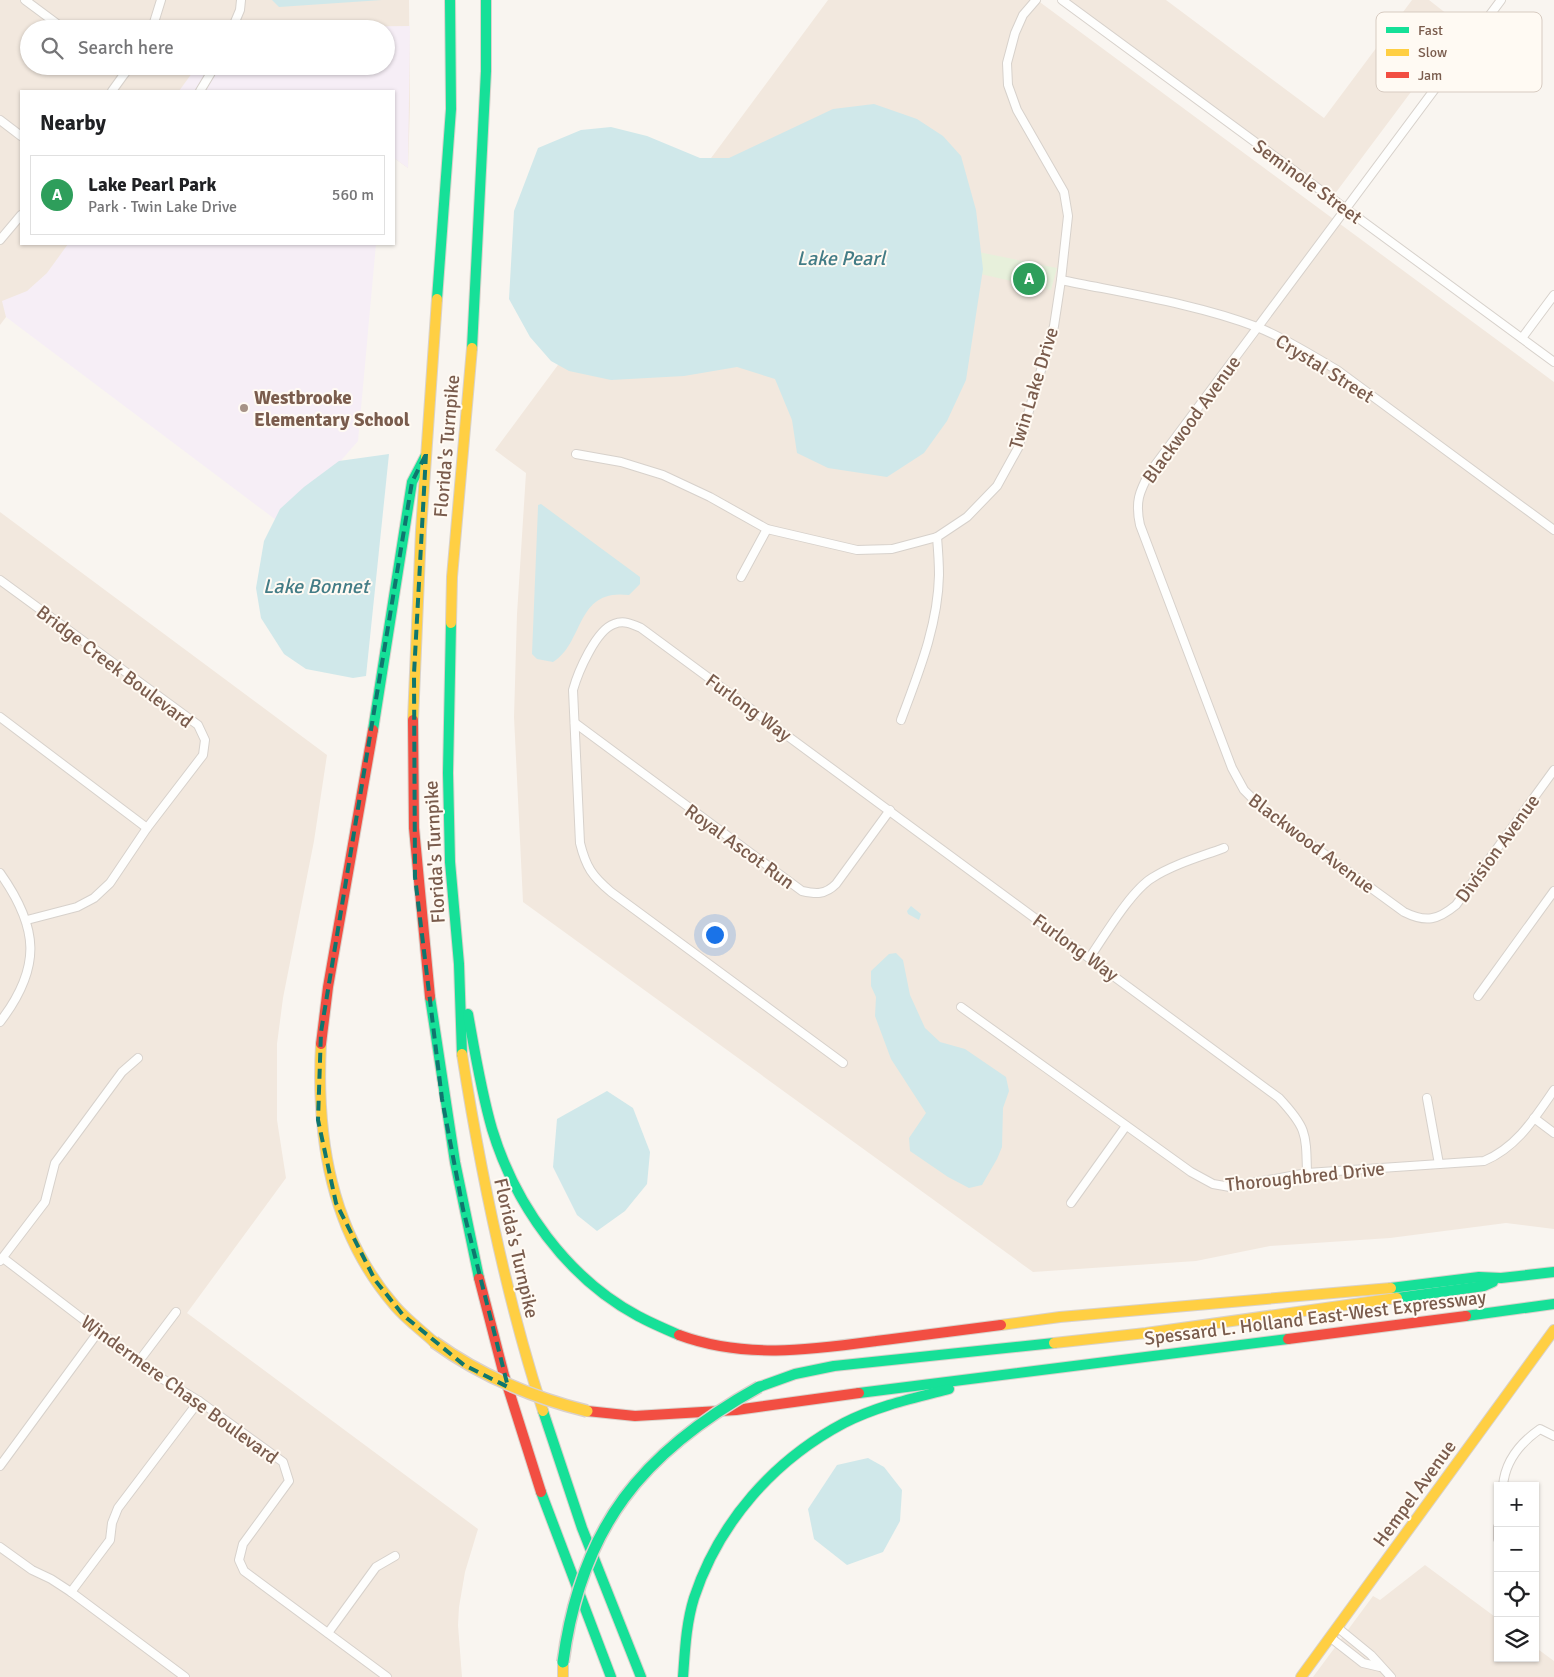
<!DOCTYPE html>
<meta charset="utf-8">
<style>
:root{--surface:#fff;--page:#f2f2f2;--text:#202124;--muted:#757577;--line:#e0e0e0;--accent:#b45309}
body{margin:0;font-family:Signika,sans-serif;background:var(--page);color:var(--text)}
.controls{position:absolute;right:15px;bottom:15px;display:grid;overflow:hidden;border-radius:0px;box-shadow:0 1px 4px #0004}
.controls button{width:45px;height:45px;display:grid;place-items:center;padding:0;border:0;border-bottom:1px solid var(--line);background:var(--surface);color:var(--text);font:25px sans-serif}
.you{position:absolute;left:714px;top:934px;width:18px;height:18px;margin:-12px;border:4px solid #fff;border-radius:50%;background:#1a73e8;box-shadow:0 0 0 8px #1a73e833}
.badge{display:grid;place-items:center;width:32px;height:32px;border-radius:50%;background:var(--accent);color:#fff;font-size:16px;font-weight:700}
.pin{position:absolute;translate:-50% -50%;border:2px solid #fff;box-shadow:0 1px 5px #0006}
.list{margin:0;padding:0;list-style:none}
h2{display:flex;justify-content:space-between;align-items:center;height:65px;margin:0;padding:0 20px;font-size:21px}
h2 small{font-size:16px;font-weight:400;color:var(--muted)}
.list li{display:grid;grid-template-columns:32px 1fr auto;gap:15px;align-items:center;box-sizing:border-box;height:80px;margin:0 10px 10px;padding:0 10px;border:1px solid var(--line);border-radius:0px}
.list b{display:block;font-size:19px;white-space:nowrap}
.list p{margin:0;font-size:16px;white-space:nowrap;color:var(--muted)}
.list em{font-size:16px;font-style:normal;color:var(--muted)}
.icon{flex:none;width:28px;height:28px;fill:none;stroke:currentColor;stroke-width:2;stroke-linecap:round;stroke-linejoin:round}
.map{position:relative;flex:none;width:1554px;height:1677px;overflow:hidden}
.search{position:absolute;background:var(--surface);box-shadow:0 1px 4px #0004;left:20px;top:20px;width:375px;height:55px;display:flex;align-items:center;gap:12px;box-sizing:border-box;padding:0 18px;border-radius:28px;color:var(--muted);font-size:19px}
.panel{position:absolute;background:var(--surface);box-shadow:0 1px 4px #0004;left:20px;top:90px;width:375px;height:155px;border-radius:0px}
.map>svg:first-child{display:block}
.residential{fill:#f2e8de;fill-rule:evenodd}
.education{fill:#f6eef6}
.green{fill:#e7f0db}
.water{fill:#d0e8ea}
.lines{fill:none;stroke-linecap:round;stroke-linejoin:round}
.street-casing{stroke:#d7d1cb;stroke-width:10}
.fast-casing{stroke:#d9d2cb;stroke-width:12}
.slow-casing{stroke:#d9d2cb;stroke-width:12}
.jam-casing{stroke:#d9d2cb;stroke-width:12}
.street{stroke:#fefefd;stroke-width:8}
.fast{stroke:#16e098;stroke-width:10}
.slow{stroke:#ffcf43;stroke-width:10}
.jam{stroke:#f24e42;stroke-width:10}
.fast-bridge-casing{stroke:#dad1cc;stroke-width:14;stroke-linecap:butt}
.slow-bridge-casing{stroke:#dad1cc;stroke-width:14;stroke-linecap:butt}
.fast-bridge{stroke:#16e098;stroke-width:11}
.slow-bridge{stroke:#ffcf43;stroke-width:11}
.marked{fill:none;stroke:#0f766e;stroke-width:4;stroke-dasharray:10 6;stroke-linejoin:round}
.poi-dot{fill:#a69286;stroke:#fffaf3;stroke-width:2}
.labels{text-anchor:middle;stroke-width:4;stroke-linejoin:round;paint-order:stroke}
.street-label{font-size:19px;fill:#7a5c4d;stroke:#fffaf3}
.poi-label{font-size:19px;font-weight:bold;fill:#7a5c4d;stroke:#fffaf3;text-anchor:start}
.water-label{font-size:20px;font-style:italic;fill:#437c86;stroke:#fffaf3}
.key{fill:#fffaf3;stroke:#d7cbc1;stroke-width:1}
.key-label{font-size:14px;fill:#7a5c4d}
</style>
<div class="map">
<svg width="1554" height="1677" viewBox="0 0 1554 1677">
<rect width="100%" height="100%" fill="#f9f5f0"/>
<!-- residential -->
<g class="residential">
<path d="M0,0H409L410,106L408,168L394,158V91H21V244H376L6,317L0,325ZM29,29H386V66H29Z"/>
<polygon points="828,0 1037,0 1554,382 1554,1229 1506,1223 1390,1238 1270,1246 1196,1261 1033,1272 523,902 514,717 517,614 526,473 495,450"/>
<polygon points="1061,0 1166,0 1324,118 1412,0 1429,0 1461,25 1331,199"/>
<polygon points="0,512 327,755 314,841 283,998 277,1044 277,1120 286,1178 187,1313 478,1529 465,1572 459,1607 458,1625 462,1677 0,1677"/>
<polygon points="1425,1565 1498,1619 1498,1658 1535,1658 1535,1647 1554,1661 1554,1677 1313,1677 1373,1596 1380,1600"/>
</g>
<!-- education -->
<g class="education">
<polygon points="410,26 408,168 394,158 394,91 179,91 195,69 224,66 386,66 386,29 239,28"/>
<polygon points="68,244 376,244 358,441 284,526 6,317 2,301 27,291 47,273"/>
</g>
<!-- green -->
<polygon class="green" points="959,248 1057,268 1051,290 954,268"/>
<!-- water -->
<g class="water">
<polygon points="272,0 382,0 279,7"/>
<polygon points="874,104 917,119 943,136 961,156 976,210 983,269 966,380 947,421 924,453 887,477 828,468 797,453 792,420 775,379 737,367 684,376 611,380 569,371 551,361 530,337 509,299 514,211 538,148 581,130 611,127 647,136 700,158 729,158 833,109"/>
<polygon points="389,454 366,676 353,678 306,669 284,654 261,618 256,588 264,541 280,509 304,487 339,461"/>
<path d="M541,504L640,577V584L629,595C575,588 585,642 553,662L537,659L532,654L538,507V505Z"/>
<polygon points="911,906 921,914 919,920 908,914 907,911"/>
<polygon points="896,953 903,960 910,995 925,1028 940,1042 965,1049 1006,1077 1009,1091 1003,1108 1002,1147 997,1159 982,1185 969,1188 948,1177 910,1151 909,1138 926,1113 891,1059 875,1016 876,997 871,986 871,971 889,954"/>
<polygon points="607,1091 633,1108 650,1152 647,1184 625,1211 597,1231 577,1215 553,1167 557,1119"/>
<polygon points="868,1458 884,1467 902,1490 900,1521 883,1552 847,1565 814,1539 808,1509 837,1465"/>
</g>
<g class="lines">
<defs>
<g id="street">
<polyline points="25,0 64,29"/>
<polyline points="1062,0 1554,362"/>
<path d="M1501,0L1150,472C1139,492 1135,502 1140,525L1232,768L1244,790L1264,810L1404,912C1426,923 1438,920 1456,905L1554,770"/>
<polyline points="152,29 161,0"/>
<polyline points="232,29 240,10 241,0"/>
<polyline points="115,66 125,73"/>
<polyline points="112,91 130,66"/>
<polyline points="200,91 215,66"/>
<polyline points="0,120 21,136"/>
<polyline points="0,240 21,215"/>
<path d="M1061,280C1124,293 1197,304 1257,327C1285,338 1311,355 1337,370L1554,530"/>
<polyline points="1522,338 1554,295"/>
<polyline points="576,454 621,462 663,475 710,497 767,529 857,550 892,549 937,537 967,517 997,486 1018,448 1054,326 1061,280 1068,216 1064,192 1017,110 1008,85 1007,63 1015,33 1023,15 1036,0"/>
<polyline points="741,577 767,529"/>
<polyline points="0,580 198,725 205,740 203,755 147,828 110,883 94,898 77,907 27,920"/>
<polyline points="0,717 147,828"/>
<path d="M901,720C918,674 938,626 939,575C939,562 938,549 937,537"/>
<path d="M575,723L802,891C816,894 825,895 836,884L890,810"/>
<path d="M0,873C39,928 42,967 0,1022"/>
<path d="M1090,957C1105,935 1131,891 1152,878C1174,864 1200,857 1224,848"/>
<polyline points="1478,996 1554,891"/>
<path d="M961,1007L1191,1172L1213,1184L1230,1187L1307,1173L1484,1161C1517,1147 1534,1119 1554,1090"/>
<path d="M843,1063L611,892C592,876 586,867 580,843L573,690C578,672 596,630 614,624C624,620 632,624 641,628L1279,1098C1307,1128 1306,1133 1307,1173"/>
<polyline points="1427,1098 1439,1164"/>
<polyline points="1534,1118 1554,1133"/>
<polyline points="1071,1203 1126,1126"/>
<polyline points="3,1258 156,1375 199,1401 283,1462 289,1481 243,1544 239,1560 244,1571 387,1677"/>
<polyline points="0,1261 45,1202 55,1163 122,1072 138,1058"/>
<polyline points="139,1361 176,1312"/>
<polyline points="0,1466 99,1331"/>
<path d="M1503,1486C1505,1461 1520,1443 1540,1429L1554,1436"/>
<polyline points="1498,1527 1498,1539"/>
<polyline points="0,1547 32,1570 51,1579 71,1592 185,1677"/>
<polyline points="71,1592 110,1540 112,1523 118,1508 199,1401"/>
<polyline points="1338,1628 1371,1655 1391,1677"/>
<polyline points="328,1633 376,1567 395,1556"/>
<polyline points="1331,1638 1363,1663 1380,1667"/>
</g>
<g id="fast">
<polyline points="437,299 451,109 450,0"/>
<polyline points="472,348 486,71 486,0"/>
<polyline points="451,623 448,773 450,862 459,964 462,1054"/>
<polyline points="373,730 412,482 425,457"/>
<polyline points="430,997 455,1162 479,1278"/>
<path d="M468,1014C475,1053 481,1091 492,1129C515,1205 567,1278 638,1316C651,1323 665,1329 679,1335"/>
<polyline points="1391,1288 1479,1277 1501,1278 1554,1272"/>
<polyline points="1397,1298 1484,1286 1493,1282"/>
<polyline points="1466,1316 1554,1304"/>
<polyline points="759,1387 795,1374 834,1366 1054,1343"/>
<polyline points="859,1393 1288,1339"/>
<polyline points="543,1411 582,1528 641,1677"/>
<polyline points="541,1492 611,1677"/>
<path d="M683,1677C685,1650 686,1624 694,1598C719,1522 774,1460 844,1423C877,1406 914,1398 949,1389"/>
</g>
<g id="slow">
<polyline points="451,623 452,577 472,348"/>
<polyline points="413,720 421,530 437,299"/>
<path d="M321,1044C316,1138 331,1232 395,1306C406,1319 421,1330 434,1342"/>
<path d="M462,1054C481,1175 505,1294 543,1411"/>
<polyline points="1001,1325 1060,1317 1391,1288"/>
<polyline points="1054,1343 1146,1333 1397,1298"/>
<polyline points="563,1662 563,1677"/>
<polyline points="1301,1677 1554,1330"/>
</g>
<g id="jam">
<polyline points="413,720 414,828 430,997"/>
<polyline points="321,1044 328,987 373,730"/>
<polyline points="479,1278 504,1375 541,1492"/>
<path d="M679,1335C744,1359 809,1350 876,1341C918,1336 960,1330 1001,1325"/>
<polyline points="1288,1339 1466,1316"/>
<polyline points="587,1411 635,1416 736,1410 859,1393"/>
</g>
</defs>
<!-- street casing -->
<use href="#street" class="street-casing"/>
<!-- fast casing -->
<use href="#fast" class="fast-casing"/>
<!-- slow casing -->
<use href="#slow" class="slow-casing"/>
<!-- jam casing -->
<use href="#jam" class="jam-casing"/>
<!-- street -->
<use href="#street" class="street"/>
<!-- fast -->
<use href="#fast" class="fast"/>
<!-- slow -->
<use href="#slow" class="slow"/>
<!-- jam -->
<use href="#jam" class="jam"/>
<defs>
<path id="fast-bridge" d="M563,1662C581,1527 642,1452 759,1387"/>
<path id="slow-bridge" d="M434,1342C481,1376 530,1397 587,1411"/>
</defs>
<!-- fast-bridge casing -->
<use href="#fast-bridge" class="fast-bridge-casing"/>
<!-- slow-bridge casing -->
<use href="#slow-bridge" class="slow-bridge-casing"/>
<!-- fast-bridge -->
<use href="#fast-bridge" class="fast-bridge"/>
<!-- slow-bridge -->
<use href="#slow-bridge" class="slow-bridge"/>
</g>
<!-- marked area -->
<path class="marked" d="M426,454L414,674L415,877L442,1099L463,1209L508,1387L464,1365L403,1315L375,1280L336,1203L318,1120L321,1032L412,482Z"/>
<!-- markers -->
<circle class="poi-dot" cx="244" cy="408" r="5"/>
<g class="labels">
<!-- street labels -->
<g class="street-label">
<text transform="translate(1308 181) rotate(36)" y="7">Seminole Street</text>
<text transform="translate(1325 368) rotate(32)" y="7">Crystal Street</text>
<text transform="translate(1033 388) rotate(-73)" y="7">Twin Lake Drive</text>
<text transform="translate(1191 419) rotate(-54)" y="7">Blackwood Avenue</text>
<text transform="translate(446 446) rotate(-85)" y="7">Florida's Turnpike</text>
<text transform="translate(115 666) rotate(37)" y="7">Bridge Creek Boulevard</text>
<text transform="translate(749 707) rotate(36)" y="7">Furlong Way</text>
<text transform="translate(1312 843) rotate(37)" y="7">Blackwood Avenue</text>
<text transform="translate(740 846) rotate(36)" y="7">Royal Ascot Run</text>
<text transform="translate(1497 848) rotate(-54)" y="7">Division Avenue</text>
<text transform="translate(434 852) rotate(-93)" y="7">Florida's Turnpike</text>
<text transform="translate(1076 947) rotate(36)" y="7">Furlong Way</text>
<text transform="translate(1305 1176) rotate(-6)" y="7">Thoroughbred Drive</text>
<text transform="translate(517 1248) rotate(77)" y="7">Florida's Turnpike</text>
<text transform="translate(1315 1317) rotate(-7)" y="7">Spessard L. Holland East-West Expressway</text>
<text transform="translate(180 1389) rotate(36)" y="7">Windermere Chase Boulevard</text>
<text transform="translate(1414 1493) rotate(-54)" y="7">Hempel Avenue</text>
</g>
<!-- poi labels -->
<g class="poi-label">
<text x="254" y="404">Westbrooke<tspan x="254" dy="22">Elementary School</tspan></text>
</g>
<!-- water labels -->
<g class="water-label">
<text x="841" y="265">Lake Pearl</text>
<text x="316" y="593">Lake Bonnet</text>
</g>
</g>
<!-- legend -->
<rect x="1376" y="12" width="166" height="80" rx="8" class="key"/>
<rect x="1386" y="27" width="23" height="6" fill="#16e098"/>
<rect x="1386" y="49" width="23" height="7" fill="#ffcf43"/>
<rect x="1386" y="72" width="23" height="6" fill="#f24e42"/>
<g class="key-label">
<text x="1418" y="35">Fast</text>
<text x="1418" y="57">Slow</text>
<text x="1418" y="80">Jam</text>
</g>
</svg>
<div class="controls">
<button>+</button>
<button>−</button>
<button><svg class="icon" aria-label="locate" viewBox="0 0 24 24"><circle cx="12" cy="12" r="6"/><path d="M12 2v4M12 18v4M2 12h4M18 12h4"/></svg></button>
<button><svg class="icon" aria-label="layers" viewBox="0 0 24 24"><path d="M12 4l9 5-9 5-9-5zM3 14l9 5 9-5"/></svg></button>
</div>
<div class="you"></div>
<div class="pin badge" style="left:1029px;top:279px;background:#2e9e5b">A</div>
<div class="search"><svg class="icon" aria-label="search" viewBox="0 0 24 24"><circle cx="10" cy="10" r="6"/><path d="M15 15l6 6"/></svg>Search here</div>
<section class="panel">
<h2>Nearby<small></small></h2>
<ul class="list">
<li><span class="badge" style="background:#2e9e5b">A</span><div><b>Lake Pearl Park</b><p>Park · Twin Lake Drive</p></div><em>560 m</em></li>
</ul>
</section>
</div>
